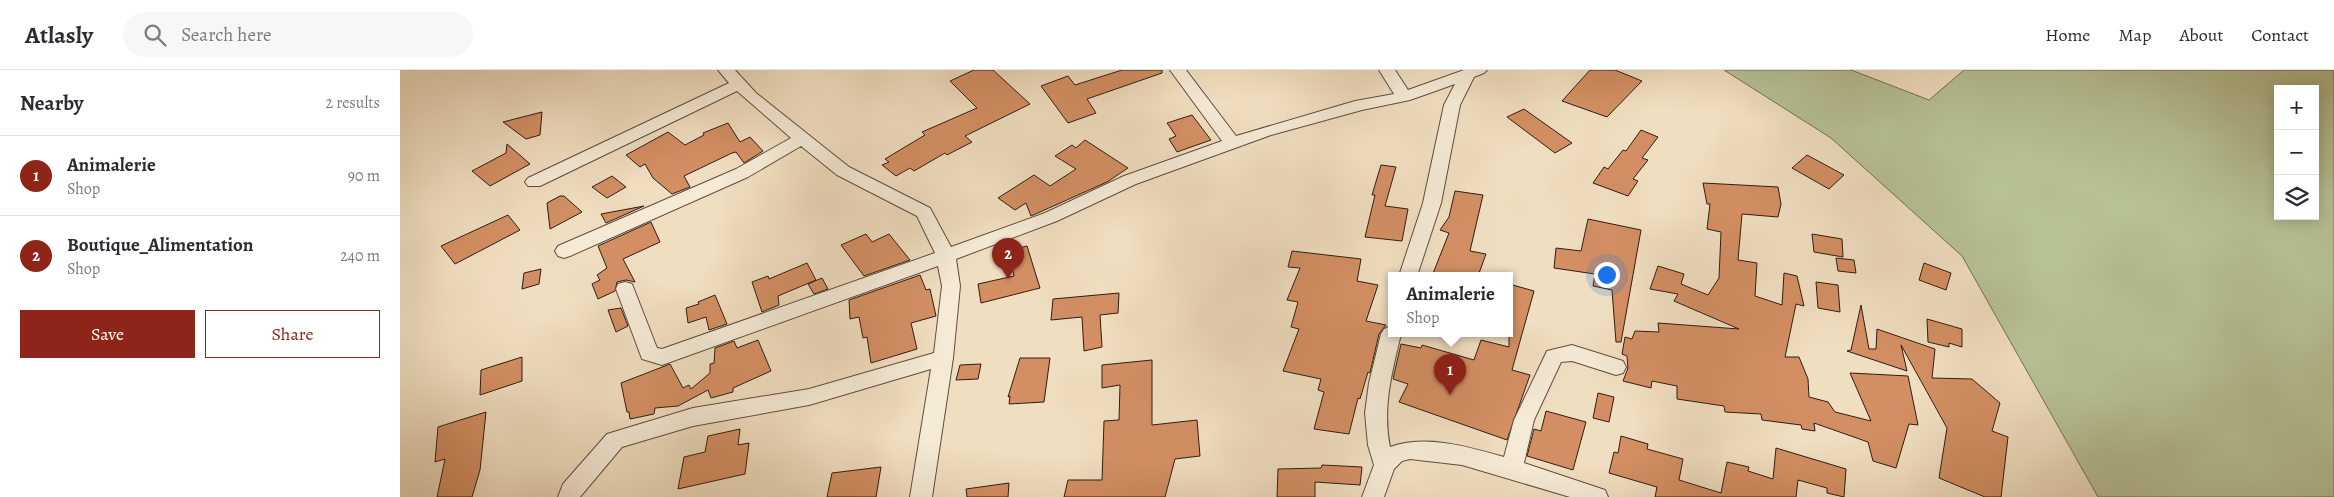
<!DOCTYPE html>
<meta charset="utf-8">
<style>
:root{--surface:#fff;--page:#f7f7f7;--text:#2b2b33;--muted:#7c7c81;--line:#e1e1e2;--accent:#8f2418}
body{margin:0;font-family:Alegreya,serif;background:var(--page);color:var(--text)}
.controls{position:absolute;right:15px;top:15px;display:grid;overflow:hidden;border-radius:0px;box-shadow:0 2px 12px #0003}
.controls button{width:45px;height:45px;display:grid;place-items:center;padding:0;border:0;border-bottom:1px solid var(--line);background:var(--surface);color:var(--text);font:25px sans-serif}
.you{position:absolute;left:1206px;top:204px;width:18px;height:18px;margin:-12px;border:4px solid #fff;border-radius:50%;background:#1a73e8;box-shadow:0 0 0 8px #1a73e833}
.badge{display:grid;place-items:center;width:32px;height:32px;border-radius:50%;background:var(--accent);color:#fff;font-size:16px;font-weight:700}
.pin{position:absolute;translate:-50% -41px;filter:drop-shadow(0 1px 2px #0008)}
.pin::after{content:'';position:absolute;top:26px;width:18px;height:15px;background:inherit;clip-path:polygon(0 0,100% 0,50% 100%)}
.popup{position:absolute;left:988px;top:202px;width:125px;height:65px;box-sizing:border-box;display:grid;place-content:center;border-radius:0px;background:var(--surface);filter:drop-shadow(0 1px 4px #0005);font-size:16px;white-space:nowrap;color:var(--muted)}
.popup b{font-size:19px;color:var(--text)}
.popup::after{content:'';position:absolute;left:50%;top:100%;margin-left:-10px;border:10px solid transparent;border-top-color:var(--surface)}
.list{margin:0;padding:0;list-style:none}
h2{display:flex;justify-content:space-between;align-items:center;height:65px;margin:0;padding:0 20px;font-size:21px}
h2 small{font-size:16px;font-weight:400;color:var(--muted)}
.list li{display:grid;grid-template-columns:32px 1fr auto;gap:15px;align-items:center;box-sizing:border-box;height:80px;padding:0 20px;border-top:1px solid var(--line)}
.list b{display:block;font-size:19px;white-space:nowrap}
.list p{margin:0;font-size:16px;white-space:nowrap;color:var(--muted)}
.list em{font-size:16px;font-style:normal;color:var(--muted)}
.actions{display:flex;gap:10px;padding:15px 20px}
.actions a{flex:1;padding:11px 0;border:1px solid var(--accent);border-radius:0px;text-align:center;font-size:18px;color:var(--accent)}
.actions .main{background:var(--accent);color:#fff}
.icon{flex:none;width:28px;height:28px;fill:none;stroke:currentColor;stroke-width:2;stroke-linecap:round;stroke-linejoin:round}
.map{position:relative;flex:none;width:1934px;height:427px;overflow:hidden}
header{display:flex;align-items:center;gap:30px;box-sizing:border-box;height:70px;padding:0 25px;background:var(--surface);border-bottom:1px solid var(--line)}
header strong{font-size:24px}
nav{display:flex;gap:28px;margin-inline-start:auto;font-size:18px}
.search{width:350px;height:45px;background:var(--page);display:flex;align-items:center;gap:12px;box-sizing:border-box;padding:0 18px;border-radius:28px;color:var(--muted);font-size:19px}
main{display:flex}
aside{flex:1;background:var(--surface)}
.map>svg:first-child{display:block}
.green{fill:#b7c295;stroke:#746f54;fill-rule:evenodd}
.building{fill:#d38f63;stroke:#301c14}
.lines{fill:none;stroke-linecap:round;stroke-linejoin:round}
.minor-casing{stroke:#604c3f;stroke-width:2}
.minor{fill:#f5ead6;fill-rule:evenodd}
</style>
<header>
<strong>Atlasly</strong>
<div class="search"><svg class="icon" aria-label="search" viewBox="0 0 24 24"><circle cx="10" cy="10" r="6"/><path d="M15 15l6 6"/></svg>Search here</div>
<nav><a>Home</a><a>Map</a><a>About</a><a>Contact</a></nav>
</header>
<main>
<aside>
<h2>Nearby<small>2 results</small></h2>
<ul class="list">
<li><span class="badge">1</span><div><b>Animalerie</b><p>Shop</p></div><em>90 m</em></li>
<li><span class="badge">2</span><div><b>Boutique_Alimentation</b><p>Shop</p></div><em>240 m</em></li>
</ul>
<div class="actions"><a class="main">Save</a><a>Share</a></div>
</aside>
<div class="map">
<svg width="1934" height="427" viewBox="0 0 1934 427">
<rect width="100%" height="100%" fill="#f0dec0"/>
<filter id="stains"><feTurbulence type="fractalNoise" baseFrequency=".004" numOctaves="4"/><feColorMatrix values="0 0 0 0 .2 0 0 0 0 .09 0 0 0 0 .02 0 0 0 .5 -.17"/></filter>
<radialGradient id="worn" r=".72"><stop offset=".6" stop-color="#630" stop-opacity="0"/><stop offset="1" stop-color="#630" stop-opacity=".3"/></radialGradient>
<!-- green -->
<path class="green" d="M1324,0H1451L1529,30L1564,0H1934V427H1698L1562,186L1431,68ZM1878,19H1915V146H1878Z"/>
<!-- building -->
<g class="building">
<polygon points="574,0 593,0 630,34 565,66 572,72 547,85 545,83 514,101 510,98 496,106 482,95 489,92 485,89 525,65 522,62 577,38 550,11"/>
<polygon points="722,0 762,0 762,3 687,29 696,43 668,53 641,16 668,6 675,15"/>
<polygon points="1190,0 1215,0 1242,11 1207,47 1162,31"/>
<polygon points="1124,39 1172,73 1155,83 1107,47"/>
<polygon points="142,42 140,65 126,69 103,52"/>
<polygon points="792,45 811,70 777,82 769,69 776,66 767,53"/>
<polygon points="328,53 340,72 350,67 363,81 344,93 336,82 332,83 284,106 290,117 272,124 253,108 245,94 240,97 226,85 268,62 285,75 304,65 303,63"/>
<polygon points="1241,60 1258,67 1242,88 1248,90 1233,109 1238,111 1228,126 1193,113 1204,97 1208,99 1223,80 1226,81"/>
<polygon points="685,70 728,98 707,112 631,146 626,133 615,140 598,128 634,105 650,116 676,99 655,86 672,75 676,78"/>
<polygon points="107,74 130,94 90,116 72,101 106,83"/>
<polygon points="1407,85 1444,105 1429,119 1392,98"/>
<polygon points="981,95 996,97 985,136 1008,139 1002,171 965,167 975,125 972,125"/>
<polygon points="212,106 226,117 207,128 192,117"/>
<polygon points="1303,113 1378,117 1381,134 1378,147 1342,144 1338,190 1357,193 1355,226 1382,235 1384,203 1397,206 1404,236 1396,234 1385,287 1399,287 1408,309 1409,327 1428,332 1435,342 1471,351 1450,303 1508,306 1518,355 1509,354 1496,398 1473,391 1468,372 1414,353 1415,361 1402,359 1401,355 1362,350 1361,344 1325,342 1324,336 1277,329 1277,316 1252,311 1251,318 1223,311 1228,298 1227,286 1222,284 1225,267 1232,269 1235,261 1259,262 1258,253 1339,259 1274,231 1278,224 1250,219 1258,196 1284,204 1281,214 1308,225 1319,208 1321,162 1307,159 1310,134 1307,134"/>
<polygon points="1055,121 1083,125 1070,181 1086,184 1078,206 1032,206 1049,163 1040,160 1049,147"/>
<polygon points="160,126 164,126 182,142 150,159 147,133"/>
<polygon points="244,136 206,153 201,144"/>
<polygon points="108,145 120,160 55,194 41,176"/>
<polygon points="1188,149 1241,160 1221,272 1216,272 1212,220 1193,216 1195,204 1154,198 1156,178 1181,181"/>
<polygon points="251,152 260,172 223,189 235,212 226,210 217,212 215,221 198,229 192,214 200,210 197,205 207,198 198,176"/>
<polygon points="466,164 472,172 489,164 510,190 464,206 441,175"/>
<polygon points="1412,164 1442,169 1443,187 1414,182"/>
<polygon points="627,176 640,218 581,233 578,214 614,206 608,181"/>
<polygon points="892,181 961,189 957,211 978,215 966,251 986,255 979,264 970,303 968,302 960,329 958,328 949,364 914,359 924,322 918,320 921,309 883,301 899,259 891,257 898,232 887,230 900,198 888,197"/>
<polygon points="1436,188 1454,190 1456,203 1438,201"/>
<polygon points="407,193 416,210 378,226 379,235 362,242 352,212 368,206 369,209"/>
<polygon points="1524,193 1551,203 1546,220 1519,210"/>
<polygon points="141,199 139,214 122,219 124,203"/>
<polygon points="520,205 526,220 530,219 536,246 511,253 517,279 471,293 467,267 463,268 459,247 450,249 449,230"/>
<polygon points="422,208 428,219 414,224 408,214"/>
<polygon points="1416,212 1438,215 1440,242 1418,238"/>
<polygon points="1109,214 1134,221 1112,300 1130,305 1107,370 999,332 1008,314 993,309 1001,274 1021,278 1022,275 1074,290 1081,270 1109,277"/>
<polygon points="719,223 718,243 700,245 702,277 684,281 682,247 651,250 653,229"/>
<polygon points="315,225 327,254 309,260 306,247 288,253 286,238 299,234 298,232"/>
<polygon points="1461,235 1469,279 1476,279 1477,259 1535,279 1532,308 1572,309 1600,333 1592,361 1608,367 1601,427 1585,427 1539,408 1547,358 1501,275 1507,301 1447,281 1451,280"/>
<polygon points="221,238 228,256 216,262 208,240"/>
<polygon points="1527,249 1562,259 1562,277 1549,273 1549,277 1528,272"/>
<polygon points="358,270 371,301 333,318 333,322 311,328 308,320 278,336 255,338 254,344 230,349 229,342 227,342 221,313 270,294 283,318 289,315 291,319 310,303 310,294 314,293 315,278 334,271 337,278"/>
<polygon points="122,287 122,311 80,325 81,300"/>
<polygon points="620,288 650,288 644,332 609,334 610,326 608,327"/>
<polygon points="752,290 752,355 797,350 800,386 775,389 765,427 664,427 668,410 702,410 704,351 719,350 720,315 702,318 702,295"/>
<polygon points="581,294 578,309 556,310 560,295"/>
<polygon points="1198,323 1214,327 1209,352 1193,348"/>
<polygon points="1146,341 1186,352 1173,400 1127,386 1134,359 1141,361"/>
<polygon points="86,342 80,400 72,427 37,427 45,389 35,392 38,357"/>
<polygon points="340,359 338,375 349,373 345,404 278,419 284,387 305,382 308,366"/>
<polygon points="1221,366 1248,374 1247,379 1283,389 1279,410 1321,423 1327,392 1349,397 1348,401 1373,409 1376,378 1446,399 1444,427 1427,423 1427,418 1398,410 1396,427 1255,427 1257,417 1209,403 1214,382 1218,383"/>
<polygon points="922,395 962,397 960,415 915,412 915,427 877,427 878,399 921,398"/>
<polygon points="481,397 476,427 427,427 432,403"/>
<polygon points="609,413 608,427 567,427 566,419"/>
</g>
<g class="lines">
<defs>
<g id="minor">
<polygon points="318,0 335,0 356,23 449,97 530,138 551,177 645,143 724,106 822,71 770,0 786,0 836,66 955,31 994,24 979,0 995,0 1008,20 1064,0 1087,0 1084,3 1074,7 1060,35 1041,133 1017,206 999,206 1023,133 1044,35 1055,14 1010,30 962,40 871,65 736,114 657,151 556,189 560,216 553,288 532,427 510,427 531,299 409,335 293,356 222,377 180,427 158,427 163,414 207,364 293,338 409,319 534,283 542,216 538,196 262,295 242,289 216,219 218,214 225,212 232,214 257,278 262,279 535,183 517,146 437,105 401,76 348,107 170,186 164,188 158,186 155,181 158,176 336,99 391,68 337,21 140,116 128,116 125,112 128,108 329,13"/>
<path d="M991,256V264H1001C992,302 982,338 990,377C1027,364 1068,377 1104,387L1114,350L1147,281L1172,275L1223,291L1226,297L1223,303L1216,305L1172,291L1161,292L1134,350L1124,393L1205,420L1208,427H1170L1062,395L1010,389L1002,391L994,399L984,427H962L974,395L968,375L965,343L969,313L981,264L984,259Z"/>
</g>
</defs>
<!-- minor casing -->
<use href="#minor" class="minor-casing"/>
<!-- minor -->
<use href="#minor" class="minor"/>
</g>
<rect width="100%" height="100%" filter="url(#stains)"/>
<rect width="100%" height="100%" fill="url(#worn)"/>
</svg>
<div class="controls">
<button>+</button>
<button>−</button>
<button><svg class="icon" aria-label="layers" viewBox="0 0 24 24"><path d="M12 4l9 5-9 5-9-5zM3 14l9 5 9-5"/></svg></button>
</div>
<div class="you"></div>
<div class="pin badge" style="left:1050px;top:325px">1</div>
<div class="popup"><b>Animalerie</b>Shop</div>
<div class="pin badge" style="left:608px;top:209px">2</div>
</div>
</main>
